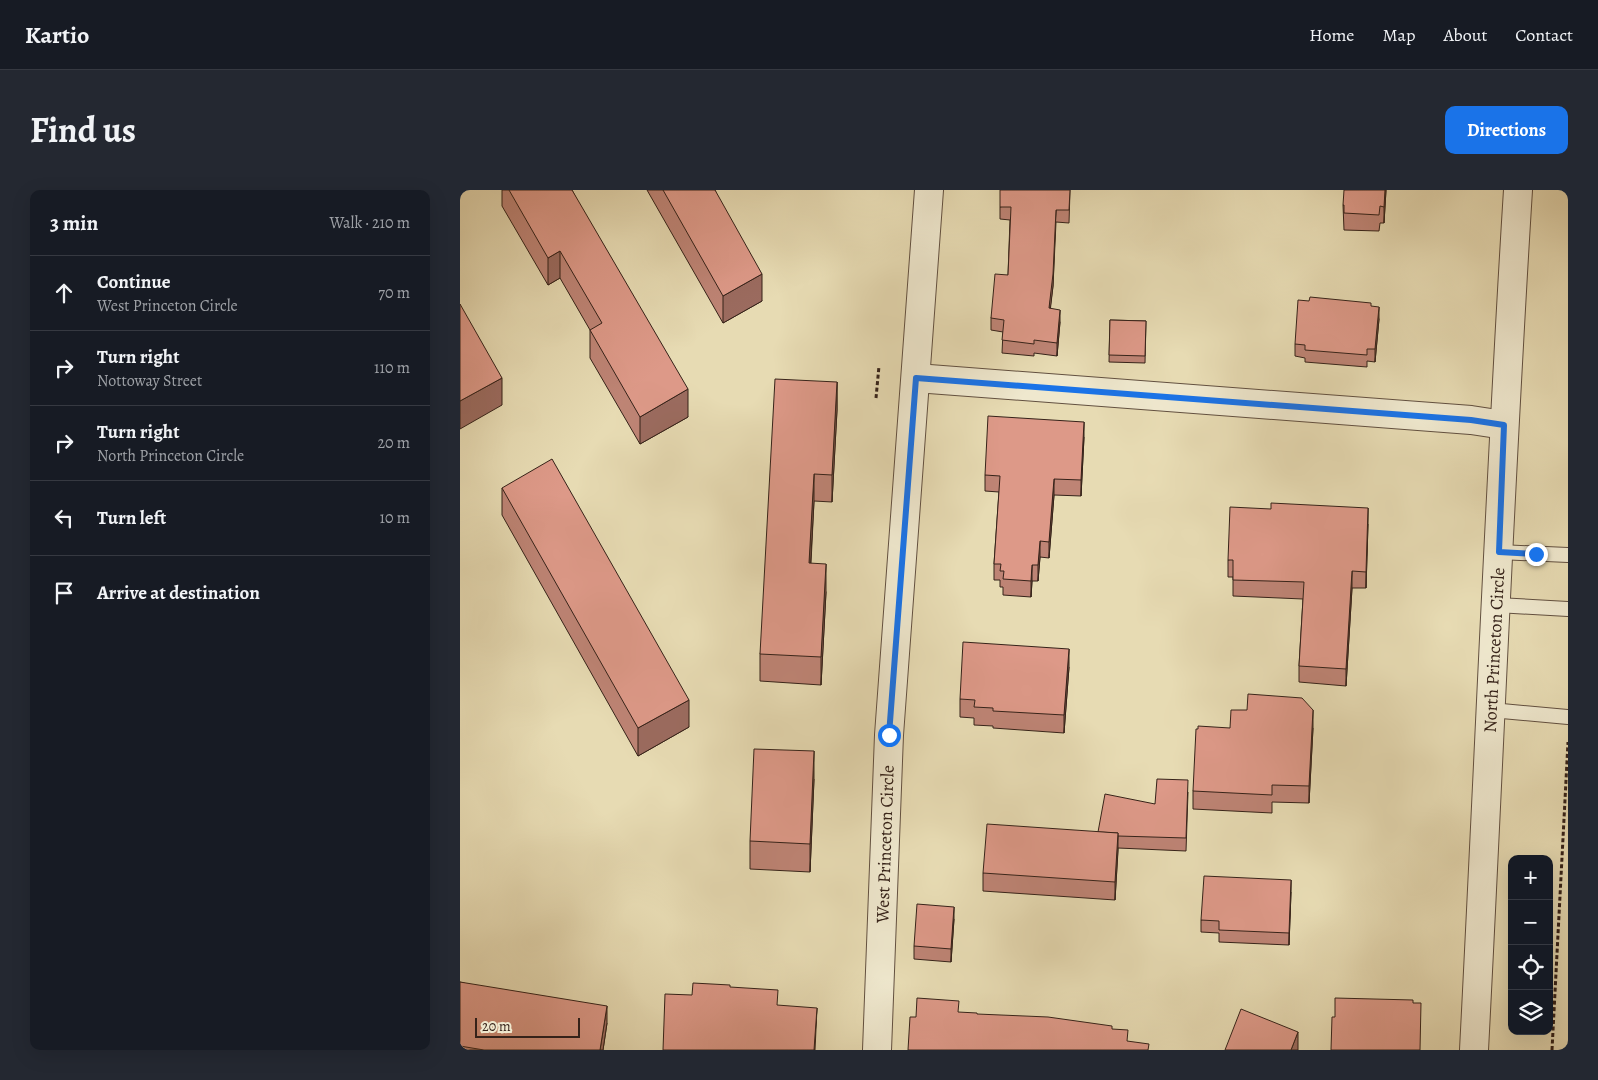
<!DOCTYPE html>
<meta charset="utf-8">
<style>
:root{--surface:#171b24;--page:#242831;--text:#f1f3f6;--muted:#9ea1a6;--line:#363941;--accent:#1a73e8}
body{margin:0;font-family:Alegreya,serif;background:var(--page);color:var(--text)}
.controls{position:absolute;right:15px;bottom:15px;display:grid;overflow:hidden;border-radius:10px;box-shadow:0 5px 20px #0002}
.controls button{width:45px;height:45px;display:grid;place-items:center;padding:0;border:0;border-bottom:1px solid var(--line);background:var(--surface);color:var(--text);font:25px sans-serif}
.scale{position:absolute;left:15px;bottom:12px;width:105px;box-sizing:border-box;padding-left:5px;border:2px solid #352219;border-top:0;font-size:14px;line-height:18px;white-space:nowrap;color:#352219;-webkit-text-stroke:4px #efe8ce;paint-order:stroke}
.stop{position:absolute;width:15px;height:15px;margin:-11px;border:4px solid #1a73e8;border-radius:50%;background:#fff}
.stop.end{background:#1a73e8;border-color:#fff;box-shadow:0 1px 5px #0008}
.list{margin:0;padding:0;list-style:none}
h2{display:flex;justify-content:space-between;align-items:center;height:65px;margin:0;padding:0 20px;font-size:21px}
h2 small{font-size:16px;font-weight:400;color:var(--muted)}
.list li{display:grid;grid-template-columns:32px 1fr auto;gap:15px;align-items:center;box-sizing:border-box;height:75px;padding:0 20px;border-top:1px solid var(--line)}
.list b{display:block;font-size:19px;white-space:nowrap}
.list p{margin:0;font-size:16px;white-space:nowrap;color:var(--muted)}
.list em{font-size:16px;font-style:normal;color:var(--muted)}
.icon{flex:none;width:28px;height:28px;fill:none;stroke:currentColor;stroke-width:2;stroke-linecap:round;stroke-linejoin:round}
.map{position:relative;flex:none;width:1108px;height:860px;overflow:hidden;border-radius:10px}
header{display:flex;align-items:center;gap:30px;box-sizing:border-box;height:70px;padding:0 25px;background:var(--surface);border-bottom:1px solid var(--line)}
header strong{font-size:24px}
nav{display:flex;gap:28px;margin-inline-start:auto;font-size:18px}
.intro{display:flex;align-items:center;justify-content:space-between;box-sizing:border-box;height:120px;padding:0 30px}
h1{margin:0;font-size:35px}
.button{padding:12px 22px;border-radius:10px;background:var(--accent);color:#fff;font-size:18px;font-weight:700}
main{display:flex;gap:30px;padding:0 30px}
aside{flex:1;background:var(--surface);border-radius:10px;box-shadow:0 5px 20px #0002}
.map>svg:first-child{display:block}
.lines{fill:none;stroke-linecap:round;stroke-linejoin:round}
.lane-casing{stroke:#625040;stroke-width:16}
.street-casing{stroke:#625040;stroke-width:30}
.path{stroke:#352219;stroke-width:3;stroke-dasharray:4 2.5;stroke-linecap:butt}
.lane{stroke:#efe8ce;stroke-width:14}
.street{stroke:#efe8ce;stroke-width:28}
.wall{fill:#be8475;stroke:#352219}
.shaded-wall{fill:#9b6b5f;stroke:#352219}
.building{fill:#d98;stroke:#352219}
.route{stroke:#1a73e8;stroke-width:6}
.labels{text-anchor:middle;stroke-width:4;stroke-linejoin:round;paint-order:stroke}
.street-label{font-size:18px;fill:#352219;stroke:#efe8ce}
</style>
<header>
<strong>Kartio</strong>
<nav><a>Home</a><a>Map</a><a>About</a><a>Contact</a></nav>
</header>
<div class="intro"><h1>Find us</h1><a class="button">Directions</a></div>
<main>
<aside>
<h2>3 min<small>Walk · 210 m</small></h2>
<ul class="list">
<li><svg class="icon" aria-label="ahead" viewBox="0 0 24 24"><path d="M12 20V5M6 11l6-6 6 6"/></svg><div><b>Continue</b><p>West Princeton Circle</p></div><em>70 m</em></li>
<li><svg class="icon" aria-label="right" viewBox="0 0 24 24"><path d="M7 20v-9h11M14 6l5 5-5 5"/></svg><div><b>Turn right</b><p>Nottoway Street</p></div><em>110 m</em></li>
<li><svg class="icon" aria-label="right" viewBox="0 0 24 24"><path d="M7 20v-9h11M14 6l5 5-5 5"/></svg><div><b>Turn right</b><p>North Princeton Circle</p></div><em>20 m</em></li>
<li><svg class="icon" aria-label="left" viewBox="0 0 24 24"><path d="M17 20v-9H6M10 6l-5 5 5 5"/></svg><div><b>Turn left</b></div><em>10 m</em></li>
<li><svg class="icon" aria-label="arrive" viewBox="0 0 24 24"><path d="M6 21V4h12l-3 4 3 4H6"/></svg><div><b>Arrive at destination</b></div></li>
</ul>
</aside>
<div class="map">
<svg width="1108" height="860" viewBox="0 0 1108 860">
<rect width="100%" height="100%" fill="#e7dbb3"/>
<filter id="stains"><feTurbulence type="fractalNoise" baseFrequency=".004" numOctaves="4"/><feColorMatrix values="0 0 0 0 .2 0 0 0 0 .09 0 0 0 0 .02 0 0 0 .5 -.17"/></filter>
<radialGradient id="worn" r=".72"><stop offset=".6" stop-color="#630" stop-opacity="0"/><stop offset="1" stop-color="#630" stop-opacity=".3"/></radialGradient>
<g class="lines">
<defs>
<g id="lane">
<polyline points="1039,362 1108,365"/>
<polyline points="1037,415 1108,419"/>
<polyline points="1031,520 1108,527"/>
</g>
<g id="street">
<polyline points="456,188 1011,230 1044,235"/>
<polyline points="417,860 429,545 469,0"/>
<path d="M1014,860C1029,573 1040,286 1058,0"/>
</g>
</defs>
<!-- lane casing -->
<use href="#lane" class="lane-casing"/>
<!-- street casing -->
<use href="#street" class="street-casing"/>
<!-- path -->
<g class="path">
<polyline points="416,208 419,176"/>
<polyline points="1092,860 1108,552"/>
</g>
<!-- lane -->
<use href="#lane" class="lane"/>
<!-- street -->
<use href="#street" class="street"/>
</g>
<!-- wall -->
<g class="wall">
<polygon points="42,0 112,0 228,227 180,254 130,168 130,140 100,88 88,95 42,16"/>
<polygon points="187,0 255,0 302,111 263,133"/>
<polygon points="610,0 609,33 596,32 593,96 590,119 600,132 597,166 574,163 574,166 542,163 543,142 531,140 531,128 548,85 550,30 540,29 540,17"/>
<polygon points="926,0 924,33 920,33 919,41 884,40 883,15"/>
<polygon points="911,116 919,129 915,172 907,171 907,177 845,172 845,168 835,166 835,154"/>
<polygon points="650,130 686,131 685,173 649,172"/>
<polygon points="377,192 377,220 372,312 354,311 351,373 366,402 361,495 300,491 300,464"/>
<polygon points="624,247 621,306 594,305 589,368 580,367 578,391 572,391 571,407 543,405 543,397 540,397 540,390 534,390 534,374 539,302 525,301 525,285"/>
<polygon points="42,298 229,537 178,566 42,325"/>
<polygon points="908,334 906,398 892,398 886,496 839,492 839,476 843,409 773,406 773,387 768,387 768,370"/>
<polygon points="609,477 604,543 533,538 533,536 514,535 514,528 500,527 500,509"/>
<polygon points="770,538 853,538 849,613 812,612 812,623 733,619 733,601"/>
<polygon points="354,589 350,682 290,679 290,651"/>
<polygon points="728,602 726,661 658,658 655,710 523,701 523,683 638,642 695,614"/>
<polygon points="831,702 829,755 759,752 759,743 741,742 741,730"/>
<polygon points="494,729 491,772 454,769 454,756"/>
<polygon points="0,792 147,833 143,860 0,860"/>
</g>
<!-- shaded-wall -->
<g class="shaded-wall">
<polygon points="925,0 926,0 924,33 924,17"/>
<polygon points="596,20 593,96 589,131 589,118"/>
<polygon points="100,61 100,88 88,95 88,68"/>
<polygon points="302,84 302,111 263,133 263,106"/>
<polygon points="919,117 919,129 915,172 915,159"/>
<polygon points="600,120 600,132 597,166 597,153"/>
<polygon points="42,188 42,215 0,239 0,211"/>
<polygon points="377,192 377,220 372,312 372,285"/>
<polygon points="228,199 228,227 180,254 180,227"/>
<polygon points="624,232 624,247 621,306 621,290"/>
<polygon points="354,284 354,311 349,400 349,373"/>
<polygon points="594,289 594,305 589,368 589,352"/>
<polygon points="908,318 908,334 906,398 906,382"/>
<polygon points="580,351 580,367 578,391 578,375"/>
<polygon points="366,374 366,402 361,495 361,467"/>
<polygon points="572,375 572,391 571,407 571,391"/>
<polygon points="892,381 892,398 886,496 886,479"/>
<polygon points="609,459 609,477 604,543 604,525"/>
<polygon points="229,510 229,537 178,566 178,538"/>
<polygon points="853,520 853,538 849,613 849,596"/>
<polygon points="354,561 354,589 350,682 350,654"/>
<polygon points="658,643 658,661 655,710 655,692"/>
<polygon points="831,690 831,702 829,755 829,743"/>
<polygon points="494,717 494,729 491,772 491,759"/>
<polygon points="147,816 147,833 143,860 140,860"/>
<polygon points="357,818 355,860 354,860"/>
<polygon points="838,842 838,860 831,860"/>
</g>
<!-- building -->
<g class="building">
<polygon points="49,0 112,0 228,199 180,227 130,140 142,133 100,61 88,68"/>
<polygon points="203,0 255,0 302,84 263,106"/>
<polygon points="540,0 610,0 609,20 596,20 593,84 589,118 600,120 597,153 574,150 574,154 542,150 544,130 531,128 535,84 548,85 551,17 540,17"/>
<polygon points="884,0 925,0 924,17 920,16 919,25 884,23 884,15 883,15"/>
<polygon points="850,107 911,113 911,116 919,117 915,159 907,159 907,165 845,160 845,155 835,154 838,110 849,111"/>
<polygon points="0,114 42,188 0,211"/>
<polygon points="650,130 686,131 685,166 649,165"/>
<polygon points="315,189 377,192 372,285 354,284 349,373 366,374 361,467 300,464"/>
<polygon points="528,226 624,232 621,290 594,289 589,352 580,351 578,375 572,375 571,391 543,389 544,381 540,381 541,374 534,374 540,286 525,285"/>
<polygon points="92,269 229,510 178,538 42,298"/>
<polygon points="811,313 908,318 906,382 892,381 886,479 839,476 844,392 773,390 773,370 768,370 770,317 811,319"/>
<polygon points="503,452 609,459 604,525 533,521 533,518 514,517 515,510 500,509"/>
<polygon points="788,504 842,508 853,520 849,596 812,595 812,605 733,601 736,539 738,539 738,536 770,538 771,520 787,520"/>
<polygon points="294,559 354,561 350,654 290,651"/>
<polygon points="697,589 728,590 726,648 658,646 658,643 638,642 645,604 695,614"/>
<polygon points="527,634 658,643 655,692 523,683"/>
<polygon points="744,686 831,690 829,743 759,740 759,731 741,730"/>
<polygon points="457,714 494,717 491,759 454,756"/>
<polygon points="0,792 147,816 140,860 24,860 0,856"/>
<polygon points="233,793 270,795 270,797 318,800 317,815 357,818 354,860 203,860 205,804 232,805"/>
<polygon points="457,808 499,811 498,822 517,823 517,824 588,827 652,836 652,839 668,840 667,851 689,854 688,860 448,860 450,827 456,827"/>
<polygon points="875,808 953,810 953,813 961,813 960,860 871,860 872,827 875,827"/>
<polygon points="781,819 838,842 831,860 765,860"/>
</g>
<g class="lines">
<!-- route -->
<polyline class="route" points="429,545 456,188 1011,230 1044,235 1039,362 1076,364"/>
</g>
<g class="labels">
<!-- street labels -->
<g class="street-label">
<text transform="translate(1034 460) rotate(-87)" y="6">North Princeton Circle</text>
<text transform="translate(425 654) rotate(-88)" y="6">West Princeton Circle</text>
</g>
</g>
<rect width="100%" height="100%" filter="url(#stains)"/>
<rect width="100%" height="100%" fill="url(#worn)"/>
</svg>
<div class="controls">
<button>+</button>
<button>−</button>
<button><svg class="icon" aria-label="locate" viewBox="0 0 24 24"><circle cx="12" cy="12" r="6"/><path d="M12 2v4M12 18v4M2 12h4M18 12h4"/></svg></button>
<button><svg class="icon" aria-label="layers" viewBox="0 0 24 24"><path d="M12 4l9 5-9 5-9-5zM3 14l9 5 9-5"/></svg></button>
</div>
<div class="scale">20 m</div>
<div class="stop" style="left:429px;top:545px"></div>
<div class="stop end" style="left:1076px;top:364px"></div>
</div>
</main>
